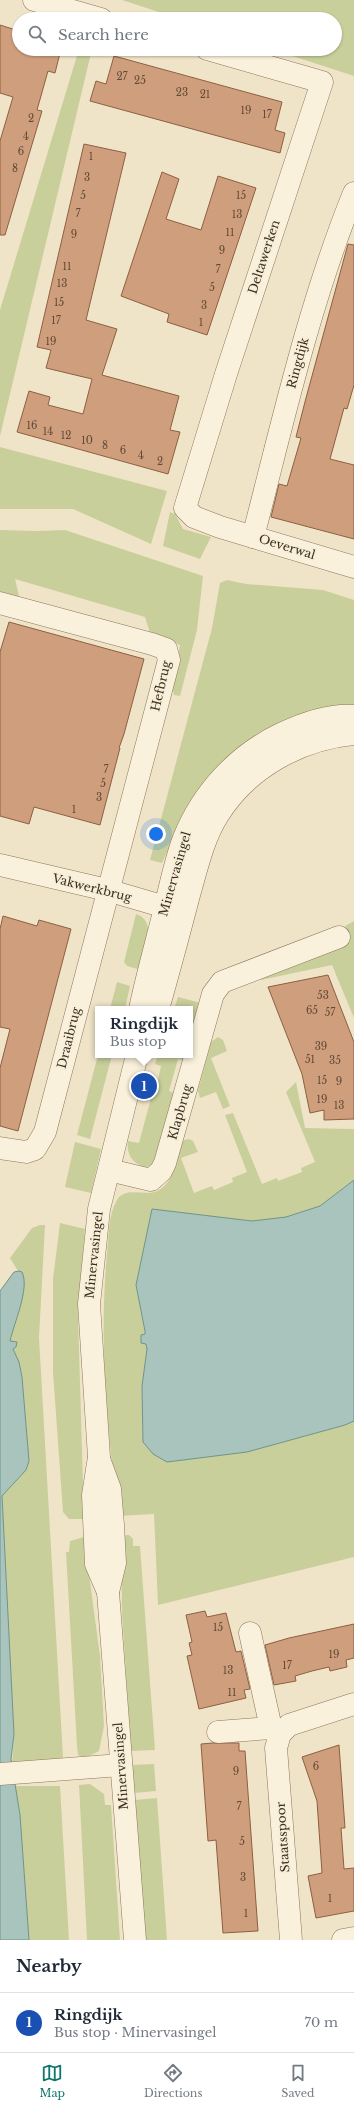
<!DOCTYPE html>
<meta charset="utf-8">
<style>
:root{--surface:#fff;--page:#f2f2f3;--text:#1f2937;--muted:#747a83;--line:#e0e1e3;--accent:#0f766e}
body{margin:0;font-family:"Libre Baskerville",serif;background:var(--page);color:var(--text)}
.you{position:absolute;left:156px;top:834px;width:14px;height:14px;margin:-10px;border:3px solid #fff;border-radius:50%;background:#1a73e8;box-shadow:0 0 0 6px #1a73e833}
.badge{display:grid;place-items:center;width:26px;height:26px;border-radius:50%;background:var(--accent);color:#fff;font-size:13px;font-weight:700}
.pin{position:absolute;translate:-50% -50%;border:2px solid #fff;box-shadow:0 1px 4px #0006}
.popup{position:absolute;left:95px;top:1006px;width:98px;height:52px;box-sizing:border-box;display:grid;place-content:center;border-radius:0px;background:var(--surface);filter:drop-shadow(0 1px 3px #0005);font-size:13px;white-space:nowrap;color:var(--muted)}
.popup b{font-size:15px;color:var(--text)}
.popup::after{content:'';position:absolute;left:50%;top:100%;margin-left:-8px;border:8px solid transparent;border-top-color:var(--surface)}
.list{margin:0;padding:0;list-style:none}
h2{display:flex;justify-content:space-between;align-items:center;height:52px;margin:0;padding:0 16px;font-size:17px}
h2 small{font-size:13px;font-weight:400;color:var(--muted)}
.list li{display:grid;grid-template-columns:26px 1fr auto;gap:12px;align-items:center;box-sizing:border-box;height:60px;padding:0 16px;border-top:1px solid var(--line)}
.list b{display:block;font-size:15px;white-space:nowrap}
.list p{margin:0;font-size:13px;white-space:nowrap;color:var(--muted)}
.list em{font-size:13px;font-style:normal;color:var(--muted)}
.icon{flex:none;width:22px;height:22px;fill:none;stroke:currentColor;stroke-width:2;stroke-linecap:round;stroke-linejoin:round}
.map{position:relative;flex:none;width:354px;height:1940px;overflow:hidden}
.search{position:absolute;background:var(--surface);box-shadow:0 1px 3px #0004;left:12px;right:12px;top:12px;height:44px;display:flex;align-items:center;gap:10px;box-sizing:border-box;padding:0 14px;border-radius:22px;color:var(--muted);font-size:15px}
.sheet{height:112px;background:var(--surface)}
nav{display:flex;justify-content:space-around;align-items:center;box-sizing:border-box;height:56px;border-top:1px solid var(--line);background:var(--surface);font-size:11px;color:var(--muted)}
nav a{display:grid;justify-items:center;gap:2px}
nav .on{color:var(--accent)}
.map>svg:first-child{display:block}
.green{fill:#c9cf9b}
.water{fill:#a9c4bc;stroke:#6f938a}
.building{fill:#cf9f7d;stroke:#8d5f41}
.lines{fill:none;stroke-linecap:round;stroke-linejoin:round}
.minor-casing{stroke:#8d765c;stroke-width:23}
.minor{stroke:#faf1dc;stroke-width:22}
.labels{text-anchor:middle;stroke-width:3.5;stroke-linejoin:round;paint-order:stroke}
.number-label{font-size:10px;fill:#624a37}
.street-label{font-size:12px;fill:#3d2e20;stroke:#f7eed8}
</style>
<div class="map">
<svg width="354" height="1940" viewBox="0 0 354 1940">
<rect width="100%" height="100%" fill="#f0e4c8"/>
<!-- green -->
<g class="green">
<polygon points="122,0 354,0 354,76 271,49 335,49 335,19 180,19"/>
<polygon points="79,49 92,49 0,436 0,310"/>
<polygon points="0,447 167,491 151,544 73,509 0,509"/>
<polygon points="170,512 175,514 183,529 211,537 200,559 163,546"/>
<polygon points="0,530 36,531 65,530 203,576 197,630 180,696 174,695 172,687 180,645 151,636 145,617 15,579 20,600 0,594"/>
<polygon points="227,580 246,584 323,590 354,600 354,711 171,843 162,863 150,860 212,628 220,583"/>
<path d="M136,914C158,920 145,954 141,970L127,966L124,962Z"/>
<polygon points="354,921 354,1018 332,965 261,980 259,976 350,942 345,926"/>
<polygon points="117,982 130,986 125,1009 110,1009"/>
<polygon points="178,997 201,1003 190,1044 190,1009 174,1009"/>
<polygon points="218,1037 223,1040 227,1051 211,1058 230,1106 223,1109 216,1092 200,1098 198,1091 211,1042"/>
<polygon points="98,1055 112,1055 90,1139 77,1135"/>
<path d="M158,1055H187L185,1061L178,1059L169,1091L176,1094L158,1158L151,1166L145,1167C132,1164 126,1153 128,1141L139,1143L151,1098H154L161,1066L155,1064Z"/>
<path d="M296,1082L305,1128L354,1129V1180L320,1206L286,1217L252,1221L152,1209L136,1285L145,1331V1334L141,1335V1343L146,1344L147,1349L142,1386L143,1442L153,1454L167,1462L247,1452L345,1425L354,1421V1557L158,1605L154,1514L119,1516C106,1426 99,1344 107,1253C109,1236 108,1215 117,1200C126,1185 146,1198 159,1190C178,1179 173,1155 184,1140L189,1139L193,1141L198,1152L181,1158L194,1193L212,1186L214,1190L233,1182L232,1178L247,1172L225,1115L233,1113L262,1184L277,1178L278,1181L302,1172L301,1168L315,1162L286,1092Z"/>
<polygon points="75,1142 101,1149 91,1193 65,1187"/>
<polygon points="60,1223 85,1229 78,1315 84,1519 69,1519 63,1512 53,1372 53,1279"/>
<polygon points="40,1225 45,1225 39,1338 63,1757 61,1760 12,1764 14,1734 2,1496 26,1470 29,1461 22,1376 19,1362 13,1349 17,1342 10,1341 22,1272 18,1271 10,1258 32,1228"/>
<polygon points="121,1535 129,1535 133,1539 133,1546 140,1546 155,1750 131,1751 122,1613"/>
<polygon points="84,1537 100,1656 104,1726 99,1751 85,1758 78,1755 77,1746 66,1552 69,1552 70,1541"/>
<polygon points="154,1764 156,1791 134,1793 131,1765"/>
<polygon points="90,1784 104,1794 105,1805 111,1805 120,1940 87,1940 79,1785"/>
<polygon points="15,1786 60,1786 69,1940 29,1940 20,1815"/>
<polygon points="157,1798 167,1940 146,1940 134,1800"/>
</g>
<!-- water -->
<g class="water">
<polygon points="354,1180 354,1421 345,1425 247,1452 167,1462 153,1454 143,1442 142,1386 147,1349 146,1344 141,1343 141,1335 145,1334 145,1331 136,1285 152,1209 252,1221 286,1217 320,1206"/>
<path d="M19,1271L22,1272C30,1288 14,1323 10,1341L17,1342L16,1347L13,1349L19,1362L22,1377L29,1461L26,1470L2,1496L14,1734L11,1759L20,1815L29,1940H0V1291L14,1272Z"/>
</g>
<!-- building -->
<g class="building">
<polygon points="0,25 19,31 19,49 61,49 55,73 48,71 37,110 42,111 5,235 0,235 0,141 13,97 0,93"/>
<polygon points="114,56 282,102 275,130 285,133 280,153 90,101 96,81 106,84"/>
<polygon points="84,144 126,153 86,320 117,329 102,375 179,396 170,430 180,432 168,474 17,432 29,391 50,397 48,405 83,414 92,379 46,368 51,350 37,347"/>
<polygon points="162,172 179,179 166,219 201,230 218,176 256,188 207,335 167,322 169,314 121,296"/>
<polygon points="348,244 354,245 354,385 347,409 344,408 330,459 354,465 354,539 271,517 279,484 287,486 301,438 296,437 306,398"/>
<polygon points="9,622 144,659 124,734 119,748 120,748 100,825 34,807 29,824 0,816 0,652"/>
<polygon points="3,916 37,926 39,920 71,929 18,1131 0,1126 0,1068 10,1029 0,1027 0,929"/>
<polygon points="328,975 354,1042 354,1119 324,1120 324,1110 310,1113 302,1074 268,987"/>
<polygon points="205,1611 207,1617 226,1613 236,1652 241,1651 250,1689 244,1690 246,1698 199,1709 187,1656 192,1655 189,1643 192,1642 186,1615"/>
<polygon points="354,1624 354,1658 346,1660 347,1667 330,1671 329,1667 312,1671 295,1676 296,1681 274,1685 265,1645 289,1638"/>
<polygon points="213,1743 239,1743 239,1751 245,1751 258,1931 223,1933 216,1840 208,1841 201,1744"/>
<polygon points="339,1745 345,1828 341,1828 344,1869 354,1868 354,1911 316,1918 308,1876 322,1873 317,1801 302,1757"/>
</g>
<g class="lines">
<defs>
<g id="minor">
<polyline points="34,0 101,19"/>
<polyline points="207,49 322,82 226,374 185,508 194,517 220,527 354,567"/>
<path d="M253,537C283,421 309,304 354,193"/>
<polyline points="0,603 152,644 166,649 169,660 45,1132 35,1149 26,1152 0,1148"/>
<polyline points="0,865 107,890 179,911"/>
<path d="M140,1009C147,976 156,944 164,912C170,888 175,861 184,838C202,793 237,755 281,734C302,724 330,714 354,716"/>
<path d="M158,1009C169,971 179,933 189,895C197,867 203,839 218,815C247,768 300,739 354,734"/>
<polyline points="109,1170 151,1180 161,1171 165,1163 213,994 222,982 339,937"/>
<polyline points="99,1459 110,1489 113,1525 115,1563 108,1592 135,1940"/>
<polyline points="108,1592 96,1564 93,1495 99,1457 89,1304 99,1209 137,1055"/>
<polyline points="250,1633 271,1728"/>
<polyline points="218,1732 271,1728 280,1734"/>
<polyline points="0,1774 121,1765"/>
<polyline points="291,1940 276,1748 280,1734 289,1725 354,1704"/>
<polyline points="343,1940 354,1938"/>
</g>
</defs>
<!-- minor casing -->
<use href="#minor" class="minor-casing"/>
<!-- minor -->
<use href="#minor" class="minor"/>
</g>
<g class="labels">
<!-- number labels -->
<g class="number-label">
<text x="122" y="80">27</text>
<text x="140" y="84">25</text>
<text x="182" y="96">23</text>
<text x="205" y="98">21</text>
<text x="246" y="114">19</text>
<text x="267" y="118">17</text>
<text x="31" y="122">2</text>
<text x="26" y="140">4</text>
<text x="21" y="155">6</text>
<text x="91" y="160">1</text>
<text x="15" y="172">8</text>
<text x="87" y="181">3</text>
<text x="83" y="199">5</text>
<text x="241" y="199">15</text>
<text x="78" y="217">7</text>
<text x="237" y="218">13</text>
<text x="230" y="236">11</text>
<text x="74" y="238">9</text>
<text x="222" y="254">9</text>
<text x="67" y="270">11</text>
<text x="218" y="273">7</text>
<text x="62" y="287">13</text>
<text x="212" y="291">5</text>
<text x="59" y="306">15</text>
<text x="204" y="309">3</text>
<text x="56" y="324">17</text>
<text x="201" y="326">1</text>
<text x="51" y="345">19</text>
<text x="32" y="429">16</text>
<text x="48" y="435">14</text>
<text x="66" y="439">12</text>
<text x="87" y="444">10</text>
<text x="105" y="449">8</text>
<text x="123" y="454">6</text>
<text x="141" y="459">4</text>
<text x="160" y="465">2</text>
<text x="106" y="773">7</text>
<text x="103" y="787">5</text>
<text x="99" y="801">3</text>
<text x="74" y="813">1</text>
<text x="323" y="999">53</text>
<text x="312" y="1014">65</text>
<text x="330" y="1016">57</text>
<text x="321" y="1050">39</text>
<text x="310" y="1063">51</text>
<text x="335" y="1064">35</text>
<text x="322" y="1084">15</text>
<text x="339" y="1085">9</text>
<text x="322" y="1103">19</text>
<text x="339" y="1109">13</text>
<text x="218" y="1631">15</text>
<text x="334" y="1658">19</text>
<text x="287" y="1669">17</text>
<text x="228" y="1674">13</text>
<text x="232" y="1696">11</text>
<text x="316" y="1770">6</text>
<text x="236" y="1775">9</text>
<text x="239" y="1810">7</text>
<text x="242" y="1845">5</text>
<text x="243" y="1881">3</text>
<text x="330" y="1902">1</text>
<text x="246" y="1917">1</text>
</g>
<!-- street labels -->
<g class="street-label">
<text transform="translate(264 257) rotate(-72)" y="4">Deltawerken</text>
<text transform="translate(298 363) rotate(-75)" y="4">Ringdijk</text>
<text transform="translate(287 547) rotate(17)" y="4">Oeverwal</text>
<text transform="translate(161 686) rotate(-77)" y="4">Hefbrug</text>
<text transform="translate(175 874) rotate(-74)" y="4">Minervasingel</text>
<text transform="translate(92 888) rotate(14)" y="4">Vakwerkbrug</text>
<text transform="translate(69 1038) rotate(-76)" y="4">Draaibrug</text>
<text transform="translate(180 1112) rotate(-74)" y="4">Klapbrug</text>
<text transform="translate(94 1255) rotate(-84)" y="4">Minervasingel</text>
<text transform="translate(121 1766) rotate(-94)" y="4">Minervasingel</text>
<text transform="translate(283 1837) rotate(-94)" y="4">Staatsspoor</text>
</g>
</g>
</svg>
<div class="you"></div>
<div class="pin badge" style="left:144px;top:1086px;background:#1a4fb4">1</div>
<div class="popup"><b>Ringdijk</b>Bus stop</div>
<div class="search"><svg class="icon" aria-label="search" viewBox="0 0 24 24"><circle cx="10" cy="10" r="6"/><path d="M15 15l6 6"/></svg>Search here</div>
</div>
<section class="sheet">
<h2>Nearby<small></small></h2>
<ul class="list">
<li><span class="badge" style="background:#1a4fb4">1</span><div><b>Ringdijk</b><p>Bus stop · Minervasingel</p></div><em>70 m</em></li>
</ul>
</section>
<nav>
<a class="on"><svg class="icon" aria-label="map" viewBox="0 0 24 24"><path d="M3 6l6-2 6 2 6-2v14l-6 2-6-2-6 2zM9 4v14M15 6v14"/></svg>Map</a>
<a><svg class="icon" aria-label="directions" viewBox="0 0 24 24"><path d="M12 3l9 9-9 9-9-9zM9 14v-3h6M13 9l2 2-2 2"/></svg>Directions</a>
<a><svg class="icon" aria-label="saved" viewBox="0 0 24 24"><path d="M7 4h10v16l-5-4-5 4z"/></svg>Saved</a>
</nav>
